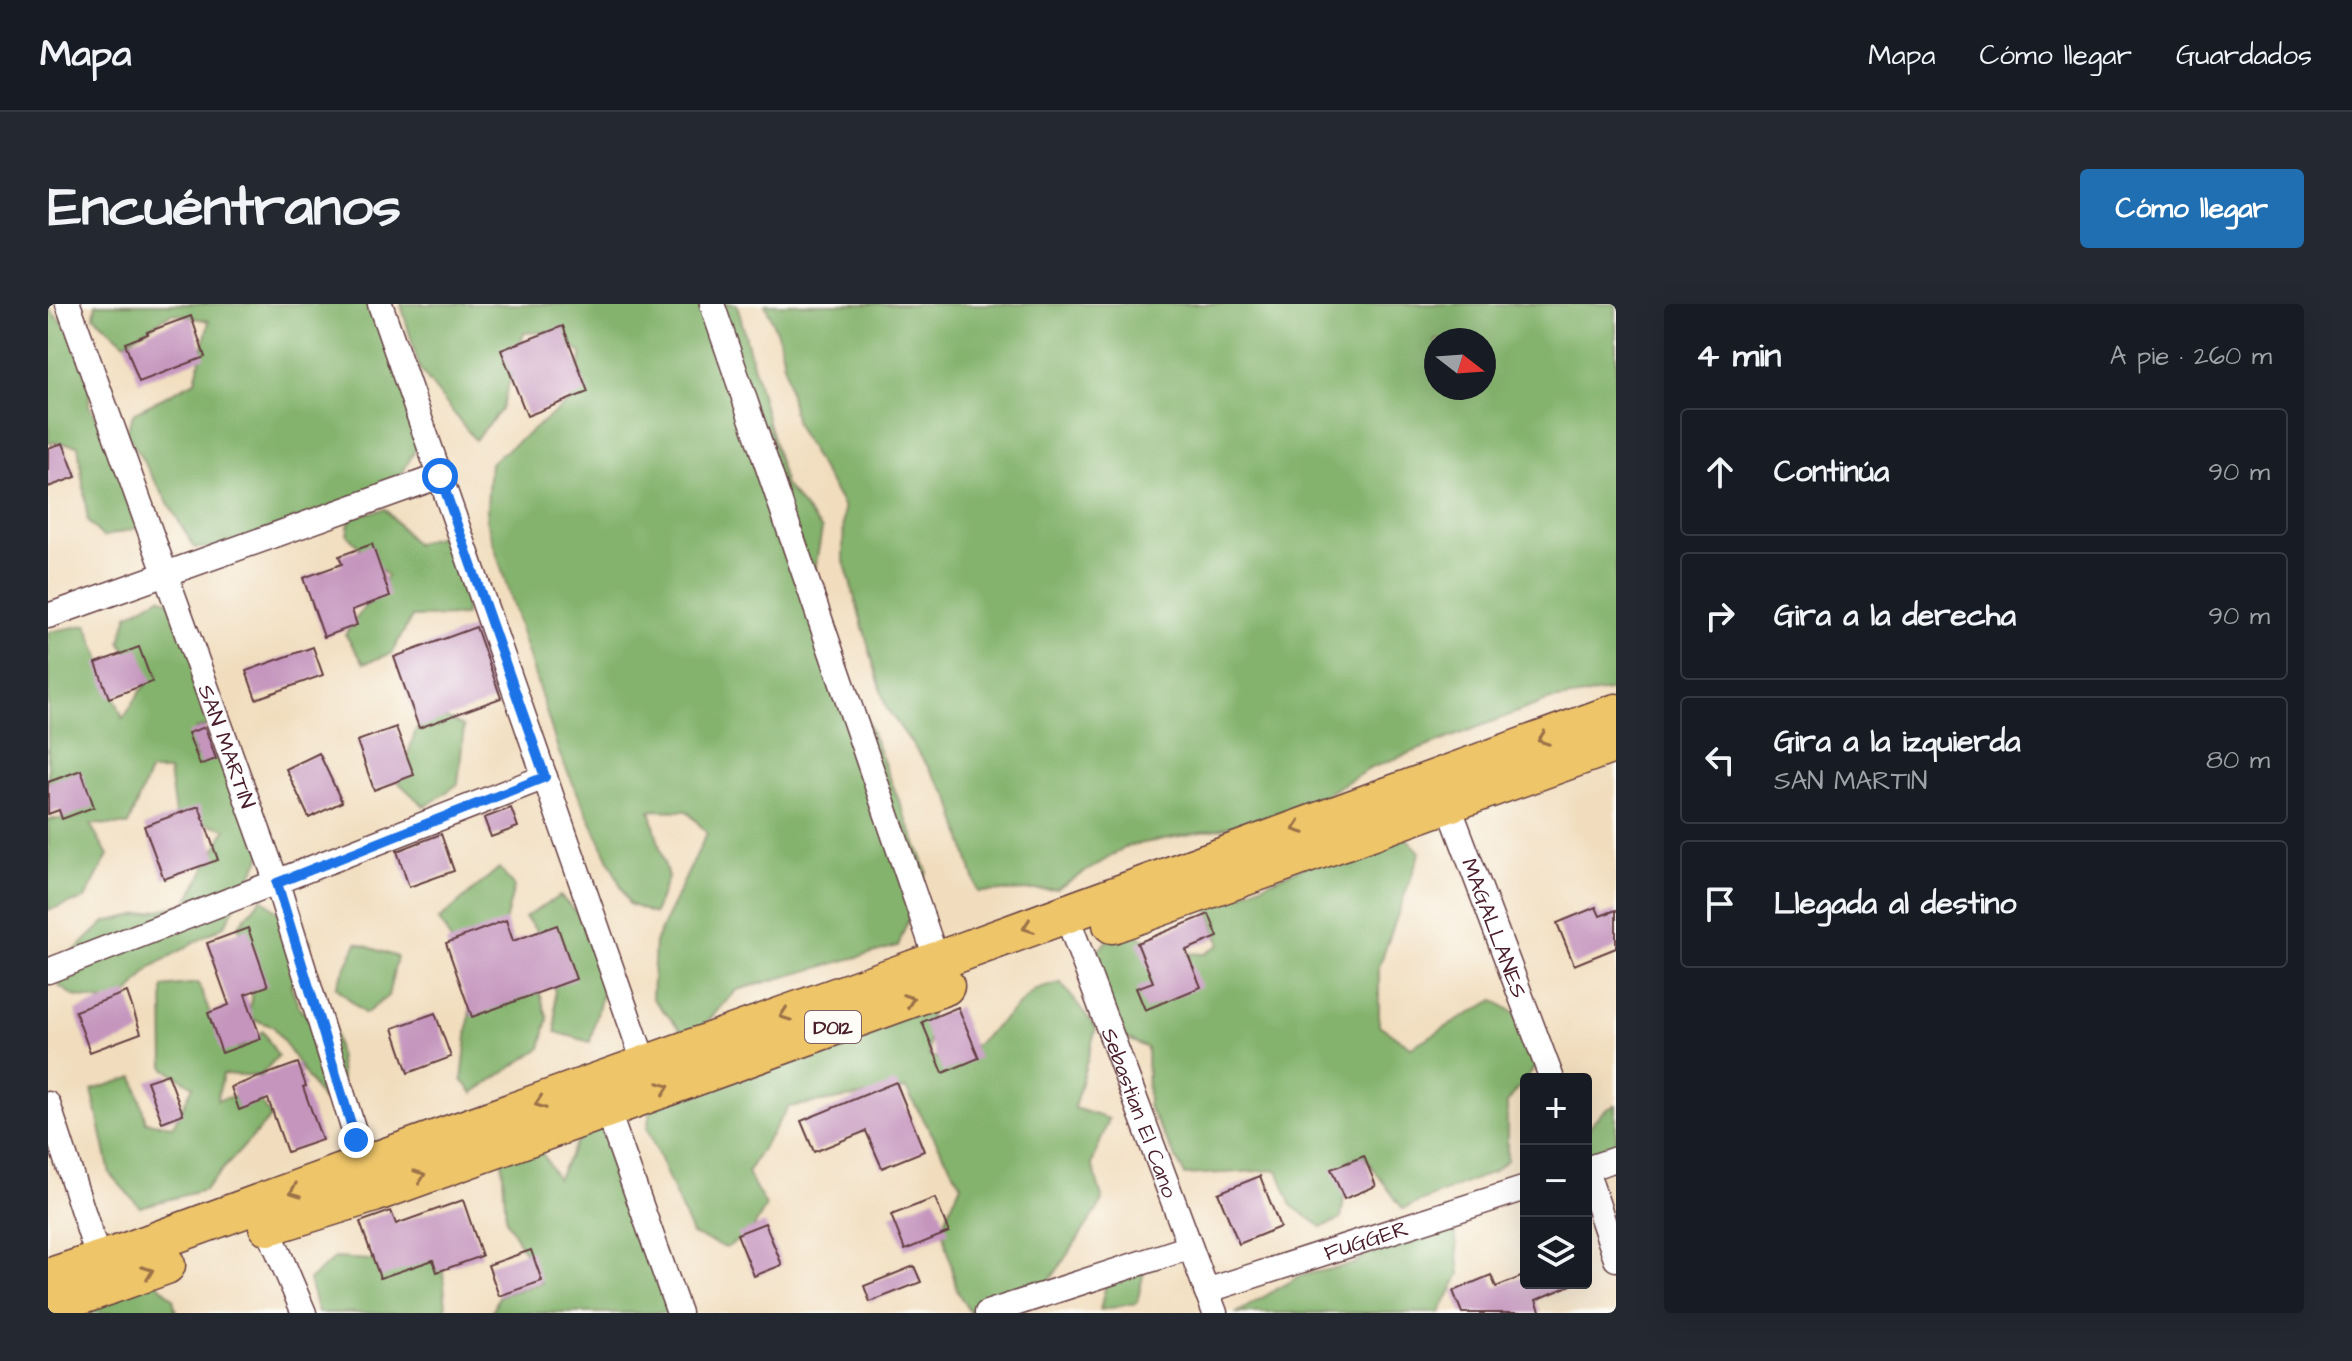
<!DOCTYPE html>
<html lang="es">
<meta charset="utf-8">
<style>
:root{--surface:#171b24;--page:#242831;--text:#f1f3f6;--muted:#9ea1a6;--line:#363941;--accent:#1f6fb2}
body{margin:0;font-family:"Architects Daughter",sans-serif;background:var(--page);color:var(--text)}
.controls{position:absolute;right:24px;bottom:24px;display:grid;overflow:hidden;border-radius:8px;box-shadow:0 8px 32px #0002}
.controls button{width:72px;height:72px;display:grid;place-items:center;padding:0;border:0;border-bottom:2px solid var(--line);background:var(--surface);color:var(--text);font:40px sans-serif}
.compass{position:absolute;left:1376px;top:24px;width:72px;height:72px;border-radius:50%;background:var(--surface);box-shadow:0 8px 32px #0002;rotate:107deg}
.stop{position:absolute;width:24px;height:24px;margin:-18px;border:6px solid #1a73e8;border-radius:50%;background:#fff}
.stop.end{background:#1a73e8;border-color:#fff;box-shadow:0 2px 8px #0008}
.list{margin:0;padding:0;list-style:none}
h2{display:flex;justify-content:space-between;align-items:center;height:104px;margin:0;padding:0 32px;font-size:34px}
h2 small{font-size:26px;font-weight:400;color:var(--muted)}
.list li{display:grid;grid-template-columns:52px 1fr auto;gap:24px;align-items:center;box-sizing:border-box;height:128px;margin:0 16px 16px;padding:0 16px;border:2px solid var(--line);border-radius:8px}
.list b{display:block;font-size:30px;white-space:nowrap}
.list p{margin:0;font-size:26px;white-space:nowrap;color:var(--muted)}
.list em{font-size:26px;font-style:normal;color:var(--muted)}
.icon{flex:none;width:44px;height:44px;fill:none;stroke:currentColor;stroke-width:2;stroke-linecap:round;stroke-linejoin:round}
.map{position:relative;flex:none;width:1568px;height:1009px;overflow:hidden;border-radius:8px}
header{display:flex;align-items:center;gap:48px;box-sizing:border-box;height:112px;padding:0 40px;background:var(--surface);border-bottom:2px solid var(--line)}
header strong{font-size:38px}
nav{display:flex;gap:44px;margin-inline-start:auto;font-size:28px}
.intro{display:flex;align-items:center;justify-content:space-between;box-sizing:border-box;height:192px;padding:0 48px}
h1{margin:0;font-size:56px}
.button{padding:20px 36px;border-radius:8px;background:var(--accent);color:#fff;font-size:28px;font-weight:700}
main{display:flex;gap:48px;padding:0 48px}
aside{flex:1;background:var(--surface);border-radius:8px;box-shadow:0 8px 32px #0002}
.map>svg:first-child{display:block}
.forest{fill:#84b36d;stroke:#67694c;stroke-width:2;fill-rule:evenodd}
.building{fill:#c595be}
.lines{fill:none;stroke-linecap:round;stroke-linejoin:round}
.street-casing{stroke:#633c41;stroke-width:27}
.primary-casing{stroke:#633c41;stroke-width:41}
.street{stroke:#fff;stroke-width:24}
.primary{stroke:#eec569;stroke-width:38}
.oneway{stroke:#9c724a}
.route{stroke:#1a73e8;stroke-width:10}
.labels{text-anchor:middle;stroke-width:8;stroke-linejoin:round;paint-order:stroke}
.shield{fill:#fdfcf7;stroke:#806168;stroke-width:2}
.shield-label{font-size:20px;font-weight:bold;fill:#4a1f2b}
.street-label{font-size:22px;fill:#4a1f2b;stroke:#fdfcf7}
</style>
<header>
<strong>Mapa</strong>
<nav><a>Mapa</a><a>Cómo llegar</a><a>Guardados</a></nav>
</header>
<div class="intro"><h1>Encuéntranos</h1><a class="button">Cómo llegar</a></div>
<main>
<div class="map">
<svg width="1568" height="1009" viewBox="0 0 1568 1009">
<rect width="100%" height="100%" fill="#fdfcf7"/>
<filter id="ink" filterUnits="userSpaceOnUse"><feTurbulence type="fractalNoise" baseFrequency=".0125" numOctaves="2"/><feDisplacementMap in="SourceGraphic" scale="16" xChannelSelector="R" yChannelSelector="G"/><feConvolveMatrix kernelMatrix="1 2 1 2 8 2 1 2 1" color-interpolation-filters="sRGB"/></filter>
<filter id="wash" filterUnits="userSpaceOnUse"><feTurbulence type="fractalNoise" baseFrequency=".006" numOctaves="4" result="noise"/><feDisplacementMap in="SourceGraphic" scale="32" xChannelSelector="R" yChannelSelector="G"/><feGaussianBlur stdDeviation="1.8" result="paint"/><feColorMatrix in="noise" values="0 0 0 0 0 0 0 0 0 0 0 0 0 0 0 0 0 1.4 0 .05"/><feComposite in="paint" operator="in"/></filter>
<g filter="url(#wash)">
<rect width="100%" height="100%" fill="#f1ddbd"/>
<!-- forest -->
<g class="forest">
<polygon points="48,0 328,0 371,139 346,184 197,243 147,244 78,128 86,109 147,77 161,17 124,9 77,39 46,12"/>
<polygon points="353,0 689,0 737,181 774,225 767,266 783,326 879,567 850,642 689,686 642,736 604,694 607,638 659,529 639,507 602,506 620,574 606,610 581,600 511,449 438,216 442,159 523,96 534,50 503,28 476,29 453,106 427,136 372,66"/>
<path d="M717,0H1568V386L1498,397L1323,464L1242,511L1080,542L1009,585L930,588L902,494L838,403L795,253L796,203L748,121L731,34ZM1388,36H1436V84H1388Z"/>
<polygon points="0,5 43,44 41,102 88,173 92,223 55,233 40,218 30,141 0,138"/>
<polygon points="337,205 367,240 411,226 424,253 417,312 364,313 343,350 316,359 297,330 339,272 299,231 302,213"/>
<polygon points="112,293 137,306 173,418 148,425 146,453 190,446 220,539 177,621 102,664 72,700 26,692 11,682 18,655 57,618 138,600 178,525 127,510 121,467 102,467 80,521 42,520 60,551 37,595 0,606 0,515 14,515 35,489 0,480 0,328 39,321 75,415 101,374 72,338 80,311"/>
<polygon points="394,412 416,423 410,480 377,503 351,479 368,425"/>
<polygon points="1347,522 1372,548 1331,663 1331,721 1363,743 1446,696 1479,717 1493,755 1459,799 1459,856 1445,868 1355,905 1316,852 1301,856 1293,915 1274,923 1244,902 1230,866 1137,871 1100,802 1099,744 1065,727 1039,659 1073,622 1121,648 1157,650 1172,640 1161,604"/>
<polygon points="451,564 466,583 454,630 412,653 391,616"/>
<polygon points="512,592 553,633 561,661 542,738 508,728 505,646 477,613"/>
<polygon points="214,594 263,638 243,682 253,707 286,722 294,777 275,797 226,723 200,713 209,662 190,622"/>
<polygon points="309,639 349,653 340,692 317,710 288,683"/>
<polygon points="484,665 500,715 493,744 425,789 414,776 423,698"/>
<polygon points="150,679 174,739 192,744 215,727 230,752 212,772 175,770 169,796 206,788 223,813 156,886 92,903 62,870 44,786 86,773 98,818 125,822 145,782 116,764 115,683"/>
<polygon points="1013,679 1048,724 1026,804 1061,815 1044,860 1055,897 1001,978 951,1009 922,1009 909,987 894,923 913,880 858,785 740,803 699,869 718,902 703,928 678,944 644,930 599,825 607,781 882,696 881,752 908,759 987,686"/>
<path d="M1568,801V849L1541,852C1531,830 1547,809 1568,801Z"/>
<polygon points="542,812 582,839 586,919 615,947 642,1009 444,1009 451,992 494,979 458,916 453,841 483,829 509,875"/>
<polygon points="1350,925 1407,926 1412,970 1392,1009 1189,1009 1251,972 1306,960"/>
<polygon points="393,945 398,1003 394,1009 270,1009 261,976 287,954 341,957"/>
<polygon points="90,961 125,994 128,1009 5,1009"/>
<polygon points="1062,962 1096,967 1089,999 1052,1006"/>
</g>
<g id="blocks">
<!-- building -->
<g class="building">
<polygon points="143,12 157,53 91,78 77,39 100,30 99,28"/>
<polygon points="515,22 540,88 479,112 453,46"/>
<polygon points="15,139 28,173 0,183 0,144"/>
<polygon points="324,240 342,292 304,306 309,321 276,333 255,274 294,260 291,252"/>
<polygon points="428,323 453,394 371,424 346,353"/>
<polygon points="91,343 104,378 61,394 48,359"/>
<polygon points="265,343 275,371 208,395 198,367"/>
<polygon points="157,423 168,455 152,461 140,429"/>
<polygon points="348,423 366,471 326,486 309,437"/>
<polygon points="271,449 294,498 261,514 238,465"/>
<polygon points="33,466 46,503 14,515 11,506 0,510 0,478"/>
<polygon points="151,502 170,556 116,575 96,522"/>
<polygon points="463,504 470,523 443,533 436,514"/>
<polygon points="393,530 406,567 361,583 349,547"/>
<polygon points="1548,603 1552,612 1568,606 1568,644 1526,661 1509,619"/>
<polygon points="1161,610 1170,633 1138,646 1153,683 1097,706 1088,684 1105,678 1089,639"/>
<polygon points="458,616 465,637 509,621 528,675 424,713 398,639"/>
<polygon points="200,624 220,682 197,690 213,735 174,749 160,709 181,701 159,639"/>
<polygon points="79,688 93,729 42,748 27,707"/>
<polygon points="910,703 931,754 895,769 874,718"/>
<polygon points="387,709 403,753 360,769 345,724"/>
<polygon points="250,759 258,782 255,783 274,836 239,848 220,795 191,806 183,783"/>
<polygon points="120,770 135,810 114,818 99,777"/>
<polygon points="848,778 876,847 834,864 818,827 766,848 753,817"/>
<polygon points="1316,852 1328,882 1296,895 1283,865"/>
<polygon points="1212,872 1232,923 1191,940 1170,889"/>
<polygon points="887,894 901,928 857,946 843,911"/>
<polygon points="415,896 434,952 389,968 385,956 332,974 312,918 343,907 348,920"/>
<polygon points="717,919 734,961 706,972 689,930"/>
<polygon points="483,946 494,977 451,992 440,961"/>
<polygon points="866,962 873,978 822,998 816,982"/>
<polygon points="1443,971 1448,983 1478,971 1478,979 1528,979 1488,996 1493,1009 1414,1009 1405,987"/>
</g>
</g>
</g>
<g filter="url(#ink)">
<use href="#blocks" fill-opacity="0" stroke="#633c41" stroke-width="2"/>
<g class="lines">
<defs>
<g id="street">
<path id="s1" d="M20,0L229,579L320,872"/>
<polyline points="332,0 597,761"/>
<polyline points="664,0 889,657"/>
<polyline points="0,312 392,172"/>
<path id="s2" d="M1396,489L1504,775"/>
<path id="s3" d="M1018,610L1167,1009"/>
<polyline points="0,667 497,473"/>
<polyline points="0,800 55,969"/>
<polyline points="559,805 631,1009"/>
<polyline points="1538,865 1568,855"/>
<polyline points="1538,866 1568,955"/>
<polyline points="214,910 256,1009"/>
<path id="s4" d="M1158,987L1478,884"/>
<polyline points="939,1009 1142,943"/>
</g>
<g id="primary">
<polyline points="1064,620 1568,439"/>
<polyline points="220,922 326,889 897,682"/>
<polyline points="0,974 78,948 316,861 889,657 1568,409"/>
<polyline points="0,1003 118,961"/>
</g>
</defs>
<!-- street casing -->
<use href="#street" class="street-casing"/>
<!-- primary casing -->
<use href="#primary" class="primary-casing"/>
<!-- street -->
<use href="#street" class="street"/>
<!-- primary -->
<use href="#primary" class="primary"/>
</g>
<!-- one-way arrows -->
<defs><path id="oneway-chevron" d="M-2-3.5L2.5 0L-2 3.5" fill="none" stroke-width="1.6" stroke-linecap="round" stroke-linejoin="round" transform="scale(2)"/></defs>
<g class="oneway">
<use href="#oneway-chevron" transform="translate(1495 435) rotate(160)"/>
<use href="#oneway-chevron" transform="translate(1250 524) rotate(160)"/>
<use href="#oneway-chevron" transform="translate(980 623) rotate(160)"/>
<use href="#oneway-chevron" transform="translate(861 696) rotate(-20)"/>
<use href="#oneway-chevron" transform="translate(737 711) rotate(160)"/>
<use href="#oneway-chevron" transform="translate(616 784) rotate(-20)"/>
<use href="#oneway-chevron" transform="translate(492 799) rotate(161)"/>
<use href="#oneway-chevron" transform="translate(372 872) rotate(-20)"/>
<use href="#oneway-chevron" transform="translate(247 887) rotate(159)"/>
<use href="#oneway-chevron" transform="translate(100 968) rotate(-21)"/>
</g>
</g>
<g class="lines" filter="url(#ink)">
<!-- route -->
<polyline class="route" points="308,836 229,579 497,473 392,172"/>
</g>
<g class="labels">
<!-- shield labels -->
<rect class="shield" x="757" y="707" width="56" height="32" rx="6"/>
<g class="shield-label">
<text x="785" y="730">D012</text>
</g>
<!-- street labels -->
<g class="street-label">
<text dy="8" stroke="none"><textPath href="#s1" startOffset="470">SAN MARTIN</textPath></text>
<text dy="8" stroke="none"><textPath href="#s2" startOffset="144">MAGALLANES</textPath></text>
<text dy="8" stroke="none"><textPath href="#s3" startOffset="212">Sebastian El Cano</textPath></text>
<text dy="8" stroke="none"><textPath href="#s4" startOffset="168">FUGGER</textPath></text>
</g>
</g>
</svg>
<div class="controls">
<button>+</button>
<button>−</button>
<button><svg class="icon" aria-label="layers" viewBox="0 0 24 24"><path d="M12 4l9 5-9 5-9-5zM3 14l9 5 9-5"/></svg></button>
</div>
<svg class="compass" viewBox="-18 -18 36 36"><path d="M0-13l5 13h-10z" fill="#e53935"/><path d="M0 13l5-13h-10z" fill="#9ea1a6"/></svg>
<div class="stop" style="left:392px;top:172px"></div>
<div class="stop end" style="left:308px;top:836px"></div>
</div>
<aside>
<h2>4 min<small>A pie · 260 m</small></h2>
<ul class="list">
<li><svg class="icon" aria-label="ahead" viewBox="0 0 24 24"><path d="M12 20V5M6 11l6-6 6 6"/></svg><div><b>Continúa</b></div><em>90 m</em></li>
<li><svg class="icon" aria-label="right" viewBox="0 0 24 24"><path d="M7 20v-9h11M14 6l5 5-5 5"/></svg><div><b>Gira a la derecha</b></div><em>90 m</em></li>
<li><svg class="icon" aria-label="left" viewBox="0 0 24 24"><path d="M17 20v-9H6M10 6l-5 5 5 5"/></svg><div><b>Gira a la izquierda</b><p>SAN MARTIN</p></div><em>80 m</em></li>
<li><svg class="icon" aria-label="arrive" viewBox="0 0 24 24"><path d="M6 21V4h12l-3 4 3 4H6"/></svg><div><b>Llegada al destino</b></div></li>
</ul>
</aside>
</main>
